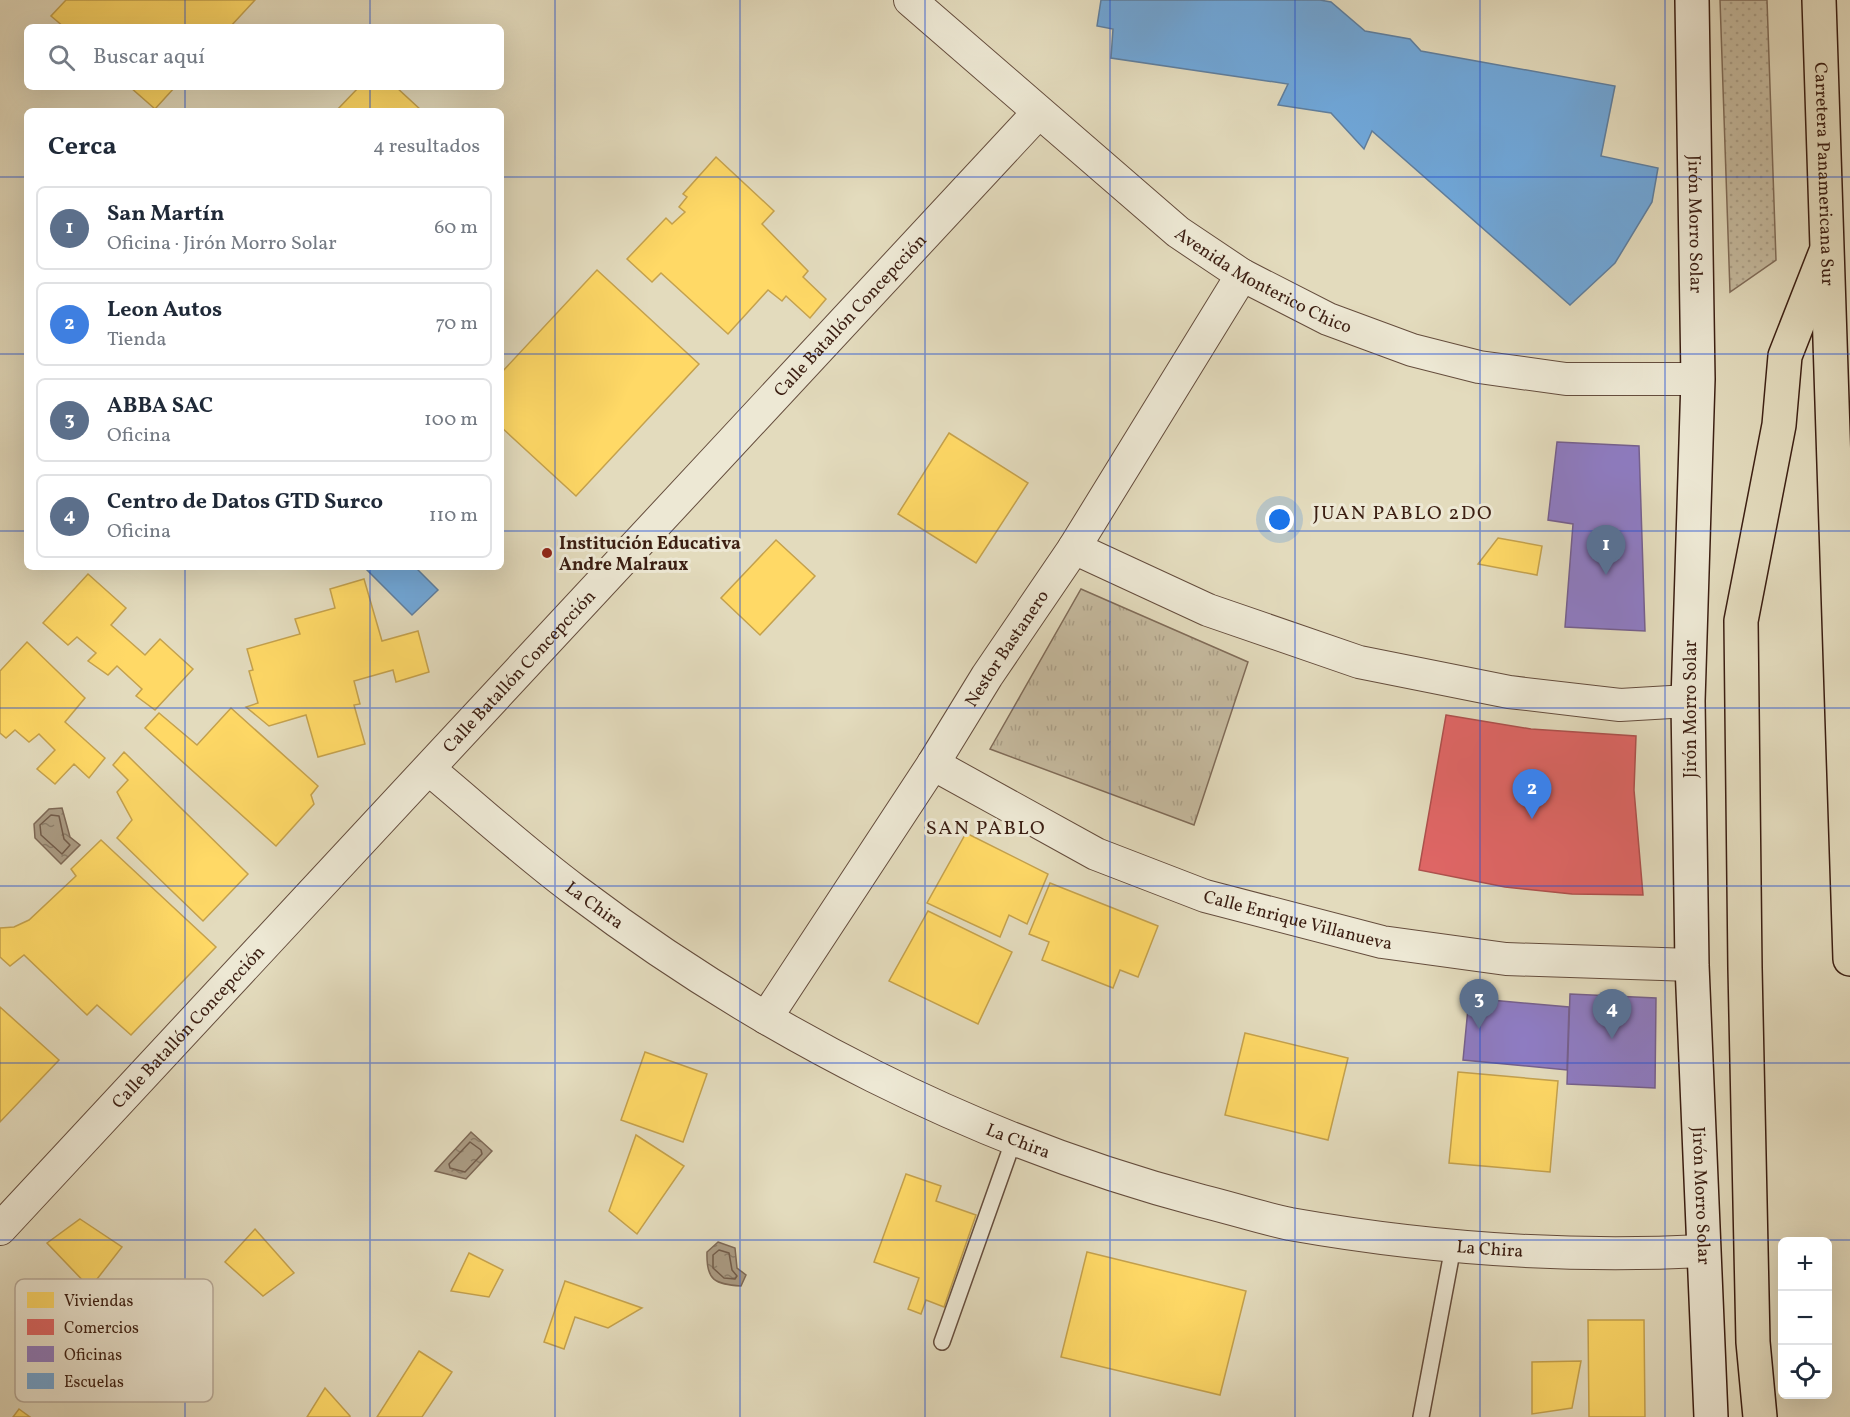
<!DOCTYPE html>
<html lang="es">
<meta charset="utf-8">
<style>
:root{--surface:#fff;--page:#f6f6f7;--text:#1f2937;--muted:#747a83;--line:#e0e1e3;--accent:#1a73e8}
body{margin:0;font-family:Vollkorn,serif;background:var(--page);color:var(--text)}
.controls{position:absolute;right:18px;bottom:18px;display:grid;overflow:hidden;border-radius:9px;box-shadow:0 6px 24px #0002}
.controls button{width:54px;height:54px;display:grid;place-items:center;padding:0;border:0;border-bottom:2px solid var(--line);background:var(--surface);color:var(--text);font:30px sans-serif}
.you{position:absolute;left:1280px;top:520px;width:21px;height:21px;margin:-15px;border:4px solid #fff;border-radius:50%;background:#1a73e8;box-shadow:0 0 0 9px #1a73e833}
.badge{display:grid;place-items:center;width:39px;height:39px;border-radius:50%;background:var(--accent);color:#fff;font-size:20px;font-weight:700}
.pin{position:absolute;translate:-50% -50px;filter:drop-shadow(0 2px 3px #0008)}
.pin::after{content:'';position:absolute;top:32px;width:21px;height:18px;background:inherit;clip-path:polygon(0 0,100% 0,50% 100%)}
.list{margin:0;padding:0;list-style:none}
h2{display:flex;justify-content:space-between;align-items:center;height:78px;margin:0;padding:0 24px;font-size:26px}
h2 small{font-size:20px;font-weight:400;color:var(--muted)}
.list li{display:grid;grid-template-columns:39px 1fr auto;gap:18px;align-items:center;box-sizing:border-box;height:84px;margin:0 12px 12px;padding:0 12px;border:2px solid var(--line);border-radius:9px}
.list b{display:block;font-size:22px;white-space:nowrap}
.list p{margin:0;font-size:20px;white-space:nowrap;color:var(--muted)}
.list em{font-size:20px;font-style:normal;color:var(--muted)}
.icon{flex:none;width:33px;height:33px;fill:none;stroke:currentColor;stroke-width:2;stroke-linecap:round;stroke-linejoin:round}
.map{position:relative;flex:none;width:1850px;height:1417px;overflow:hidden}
.search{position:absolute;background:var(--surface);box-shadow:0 6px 24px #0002;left:24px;top:24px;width:480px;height:66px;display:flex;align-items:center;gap:15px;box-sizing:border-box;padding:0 21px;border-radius:9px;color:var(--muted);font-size:22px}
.panel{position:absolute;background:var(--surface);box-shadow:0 6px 24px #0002;left:24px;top:108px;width:480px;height:462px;border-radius:9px}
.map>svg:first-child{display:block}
.grass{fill:url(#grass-dots);stroke:#806c59;stroke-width:1.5}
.park{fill:url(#park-tufts);stroke:#806c59;stroke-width:1.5}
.water{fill:url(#water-ripples);stroke:#7e6956;stroke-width:1.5}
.homes{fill:#ffd966;stroke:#c4a14d;stroke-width:1.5}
.shops{fill:#e06666;stroke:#ae504d;stroke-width:1.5}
.offices{fill:#8e7cc3;stroke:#75608e;stroke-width:1.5}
.schools{fill:#6fa8dc;stroke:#5f7f9f;stroke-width:1.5}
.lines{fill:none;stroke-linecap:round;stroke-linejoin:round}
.shore{stroke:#725c4a;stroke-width:1.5}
.lane-casing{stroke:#654d3d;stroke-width:18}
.street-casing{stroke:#654d3d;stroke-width:34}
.secondary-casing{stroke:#3b1e12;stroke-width:36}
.highway-casing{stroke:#3b1e12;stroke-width:36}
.lane{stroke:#ede8d4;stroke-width:15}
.street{stroke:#ede8d4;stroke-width:32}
.secondary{stroke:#ede8d4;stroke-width:33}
.highway{stroke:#e3dbbd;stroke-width:33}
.grid{fill:none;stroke:#1d4ed8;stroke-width:1.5;stroke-opacity:0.55}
.poi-dot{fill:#8f2418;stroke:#ede8d4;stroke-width:2}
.labels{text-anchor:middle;stroke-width:6;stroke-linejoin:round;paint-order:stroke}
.street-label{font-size:18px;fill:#3b1e12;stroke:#ede8d4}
.poi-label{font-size:18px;font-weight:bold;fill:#3b1e12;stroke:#ede8d4;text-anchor:start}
.neighbourhood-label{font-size:20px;letter-spacing:1.5px;fill:#3b1e12;stroke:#ede8d4}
.key{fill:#ede8d4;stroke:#b8ab9a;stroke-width:1.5}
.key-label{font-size:16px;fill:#3b1e12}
</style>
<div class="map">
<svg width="1850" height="1417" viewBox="0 0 1850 1417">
<defs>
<pattern id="grass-dots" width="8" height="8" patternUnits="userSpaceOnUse" patternTransform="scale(1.5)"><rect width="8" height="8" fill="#c6bba0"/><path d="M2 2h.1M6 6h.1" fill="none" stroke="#aba089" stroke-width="1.8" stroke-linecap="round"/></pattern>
<pattern id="park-tufts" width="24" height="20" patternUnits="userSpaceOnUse" patternTransform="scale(1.5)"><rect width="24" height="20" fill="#c6bba0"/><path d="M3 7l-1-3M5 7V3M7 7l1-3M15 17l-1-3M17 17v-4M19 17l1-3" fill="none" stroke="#aba089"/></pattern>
<pattern id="water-ripples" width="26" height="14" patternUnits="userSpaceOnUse" patternTransform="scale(1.5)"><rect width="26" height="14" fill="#aa9b83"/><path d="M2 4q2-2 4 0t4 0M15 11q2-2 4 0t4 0" fill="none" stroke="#8c7e6a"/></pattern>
</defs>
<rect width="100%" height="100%" fill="#e3dbbd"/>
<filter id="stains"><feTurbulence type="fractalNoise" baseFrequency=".00333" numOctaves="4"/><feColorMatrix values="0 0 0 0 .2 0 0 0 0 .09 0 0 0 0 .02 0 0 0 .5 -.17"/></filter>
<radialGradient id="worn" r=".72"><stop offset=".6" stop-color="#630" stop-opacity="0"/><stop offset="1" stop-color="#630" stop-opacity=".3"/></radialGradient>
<!-- grass -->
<polygon class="grass" points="1720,0 1767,0 1776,260 1730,292"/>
<!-- park -->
<polygon class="park" points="1081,589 1248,662 1194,825 990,749"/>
<!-- water -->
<g class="water">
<polygon points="62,808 70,837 80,845 61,864 35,838 34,824 49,809"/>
<polygon points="471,1132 492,1151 466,1179 435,1171"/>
<path d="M718,1242L735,1248L737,1268L746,1275L741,1286C715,1284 706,1281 707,1252Z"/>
</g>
<!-- homes -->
<g class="homes">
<polygon points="66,0 255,0 230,27 64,27 51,16"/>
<polygon points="130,87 175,87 155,109"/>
<polygon points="359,87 396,87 422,111 336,111"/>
<polygon points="716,157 774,211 762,224 808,271 803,277 826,299 810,318 786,296 782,301 768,290 728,334 661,273 652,282 627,259 666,218 672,224 685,212 679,207 687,197 683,194"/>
<polygon points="597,270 699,364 576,496 501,427 501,373"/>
<polygon points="949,433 1028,483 976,563 898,514"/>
<polygon points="1498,538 1542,546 1537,575 1478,564"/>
<polygon points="776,540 815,576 760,635 721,598"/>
<polygon points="88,574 126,608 111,625 145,655 160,639 193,669 155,710 136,696 142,689 117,666 108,675 88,661 96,653 77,637 68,645 43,623"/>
<polygon points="364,579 382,641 418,631 429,672 396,682 393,670 354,681 360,704 354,705 365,744 318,757 306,715 269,726 246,707 258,703 249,671 253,670 247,649 300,634 295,619 335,608 330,589"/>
<polygon points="27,642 85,698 65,722 105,758 89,778 74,764 55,784 37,769 55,750 39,734 29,742 15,730 6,738 0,733 0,671"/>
<polygon points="231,708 318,786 311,795 314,804 276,846 145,728 159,713 197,745"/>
<polygon points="124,752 248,874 203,921 117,838 132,820 117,792 128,780 113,765"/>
<polygon points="966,833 1048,874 1027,924 1009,915 1000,937 927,903"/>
<polygon points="101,840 216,947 131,1035 97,1005 87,1015 24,955 10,966 0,957 0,928 14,927 29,920 76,876 71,869"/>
<polygon points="1050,883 1158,926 1138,977 1120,970 1113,988 1042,960 1049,942 1029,934"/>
<polygon points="928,911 1012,952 978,1024 889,981"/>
<polygon points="0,1007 59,1060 0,1122"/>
<polygon points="1245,1033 1348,1058 1328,1140 1225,1115"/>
<polygon points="645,1052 707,1074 683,1142 621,1120"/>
<polygon points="1458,1072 1558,1081 1550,1172 1449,1163"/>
<polygon points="636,1135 684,1166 637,1234 609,1211"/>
<polygon points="906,1174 941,1186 936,1201 976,1215 944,1307 926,1300 921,1314 908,1309 919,1278 874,1262"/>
<polygon points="80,1219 122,1247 90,1288 47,1243"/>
<polygon points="255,1229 294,1273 263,1296 225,1262"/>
<polygon points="1087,1252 1246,1291 1220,1395 1061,1357"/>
<polygon points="469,1253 503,1270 489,1297 451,1291"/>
<polygon points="565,1281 642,1308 608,1328 575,1317 564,1349 544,1342"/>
<polygon points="1588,1320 1644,1320 1645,1417 1589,1417"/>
<polygon points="419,1351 452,1372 422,1417 377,1417"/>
<polygon points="1581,1361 1572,1408 1532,1414 1532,1362"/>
<polygon points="325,1388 350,1416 350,1417 307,1417"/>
<polygon points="19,1409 30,1417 13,1417"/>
</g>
<!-- shops -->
<polygon class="shops" points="1446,715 1531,729 1636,736 1634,790 1643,895 1572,894 1505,887 1419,870"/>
<!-- offices -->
<g class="offices">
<polygon points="1557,442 1639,446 1645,631 1565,627 1573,524 1548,520"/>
<polygon points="1570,994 1656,998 1655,1088 1567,1084"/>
<polygon points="1469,998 1569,1007 1567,1070 1463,1060"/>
</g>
<!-- schools -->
<g class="schools">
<polygon points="1101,0 1320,0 1331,2 1365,31 1410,39 1421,51 1615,86 1601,156 1658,168 1652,202 1615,263 1570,305 1372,131 1364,149 1331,113 1278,105 1288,84 1111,58 1113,29 1097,26"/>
<polygon points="364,567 415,567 438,590 412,615"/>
</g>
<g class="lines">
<!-- shore -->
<g class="shore">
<polygon points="51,815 59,816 64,839 70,845 62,854 41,835 40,825"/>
<polygon points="470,1142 481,1150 482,1154 465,1172 450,1168 449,1164"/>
<polygon points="719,1250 729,1253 732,1270 737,1276 735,1279 724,1278 713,1268 713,1255"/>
</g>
<defs>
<g id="lane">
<polyline points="942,1342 1014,1139"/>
<polyline points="1421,1417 1453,1247"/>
</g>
<g id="street">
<path id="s1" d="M910,0L1178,232L1242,275L1328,319L1412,350L1479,367L1566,379H1698"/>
<polyline points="1074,548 1208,610 1359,662 1509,692 1620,705 1688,701"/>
<path id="s2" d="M933,764L1096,854L1205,896L1382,942L1506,959L1692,965"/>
<path id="s3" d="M430,770C478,810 525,853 576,891C761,1031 977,1142 1202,1201C1231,1208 1261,1218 1290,1224C1426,1248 1566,1258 1703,1251"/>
<path id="s4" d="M766,1018L933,764L987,676L1074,548L1242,275"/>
<path id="s5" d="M0,1229L1038,113"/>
</g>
<g id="secondary">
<path id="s6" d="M1692,0L1698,379L1688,701L1692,965L1711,1417"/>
</g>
<g id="highway">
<path id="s7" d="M1819,0L1850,959"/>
<polyline points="1760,1417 1753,1342 1745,968 1741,621 1779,425 1785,356 1825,254"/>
</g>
</defs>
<!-- lane casing -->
<use href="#lane" class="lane-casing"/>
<!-- street casing -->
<use href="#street" class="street-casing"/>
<!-- secondary casing -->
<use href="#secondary" class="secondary-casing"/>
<!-- highway casing -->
<use href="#highway" class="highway-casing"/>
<!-- lane -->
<use href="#lane" class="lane"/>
<!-- street -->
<use href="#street" class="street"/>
<!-- secondary -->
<use href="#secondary" class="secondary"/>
<!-- highway -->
<use href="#highway" class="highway"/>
</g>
<!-- grid -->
<path class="grid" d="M185,0V27M370,0V27M555,0V1417M740,0V1417M925,0V1417M1110,0V1417M1295,0V1417M1480,0V1417M1665,0V1417M185,87V111M370,87V111M0,177H27M501,177H1850M0,354H27M501,354H1850M0,531H27M501,531H1850M185,567V1417M370,567V1417M0,708H1850M0,886H1850M0,1063H1850M0,1240H1850"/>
<!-- markers -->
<circle class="poi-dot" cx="547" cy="553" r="6"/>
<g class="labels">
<!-- street labels -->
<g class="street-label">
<text dy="6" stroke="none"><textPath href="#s7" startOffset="174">Carretera Panamericana Sur</textPath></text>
<text dy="6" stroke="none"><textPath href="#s6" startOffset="224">Jirón Morro Solar</textPath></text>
<text dy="6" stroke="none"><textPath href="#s1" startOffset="453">Avenida Monterico Chico</textPath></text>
<text dy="6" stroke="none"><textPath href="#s5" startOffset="1248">Calle Batallón Concepcción</textPath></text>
<text dy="6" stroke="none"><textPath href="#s4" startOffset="441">Nestor Bastanero</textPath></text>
<text dy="6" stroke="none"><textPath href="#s5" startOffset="762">Calle Batallón Concepcción</textPath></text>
<text transform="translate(1690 709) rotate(-90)" y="6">Jirón Morro Solar</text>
<text dy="6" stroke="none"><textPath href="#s3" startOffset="213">La Chira</textPath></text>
<text dy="6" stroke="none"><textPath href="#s2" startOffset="399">Calle Enrique Villanueva</textPath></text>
<text dy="6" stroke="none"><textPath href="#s5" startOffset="276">Calle Batallón Concepcción</textPath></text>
<text dy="6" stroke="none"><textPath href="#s3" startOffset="699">La Chira</textPath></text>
<text dy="6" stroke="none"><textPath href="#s6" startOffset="1196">Jirón Morro Solar</textPath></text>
<text dy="6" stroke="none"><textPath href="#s3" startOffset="1185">La Chira</textPath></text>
</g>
<!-- poi labels -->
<g class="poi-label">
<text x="559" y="549">Institución Educativa<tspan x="559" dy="21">Andre Malraux</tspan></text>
</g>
<!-- neighbourhood labels -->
<g class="neighbourhood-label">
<text x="1403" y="519">JUAN PABLO 2DO</text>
<text x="986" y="834">SAN PABLO</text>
</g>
</g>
<!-- legend -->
<rect x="15" y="1279" width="198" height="123" rx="9" class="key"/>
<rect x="27" y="1292" width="27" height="16" fill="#ffd966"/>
<rect x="27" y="1319" width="27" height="16" fill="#e06666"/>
<rect x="27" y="1346" width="27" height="16" fill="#8e7cc3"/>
<rect x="27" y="1373" width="27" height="16" fill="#6fa8dc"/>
<g class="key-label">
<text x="64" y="1306">Viviendas</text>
<text x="64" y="1333">Comercios</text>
<text x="64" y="1360">Oficinas</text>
<text x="64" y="1387">Escuelas</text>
</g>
<rect width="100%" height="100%" filter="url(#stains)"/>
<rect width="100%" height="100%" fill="url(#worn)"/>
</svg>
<div class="controls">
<button>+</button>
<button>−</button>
<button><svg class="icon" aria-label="locate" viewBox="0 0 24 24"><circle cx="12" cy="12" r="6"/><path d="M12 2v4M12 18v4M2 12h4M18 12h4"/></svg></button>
</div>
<div class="you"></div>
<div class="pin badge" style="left:1606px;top:575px;background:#5c6f8a">1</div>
<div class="pin badge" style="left:1532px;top:819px;background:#3f7fe0">2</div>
<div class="pin badge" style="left:1479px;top:1029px;background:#5c6f8a">3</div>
<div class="pin badge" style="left:1612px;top:1039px;background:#5c6f8a">4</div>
<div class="search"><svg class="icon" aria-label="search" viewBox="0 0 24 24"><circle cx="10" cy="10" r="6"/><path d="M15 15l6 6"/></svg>Buscar aquí</div>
<section class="panel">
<h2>Cerca<small>4 resultados</small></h2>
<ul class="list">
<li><span class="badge" style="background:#5c6f8a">1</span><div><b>San Martín</b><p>Oficina · Jirón Morro Solar</p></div><em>60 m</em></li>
<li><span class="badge" style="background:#3f7fe0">2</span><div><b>Leon Autos</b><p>Tienda</p></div><em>70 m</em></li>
<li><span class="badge" style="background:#5c6f8a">3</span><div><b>ABBA SAC</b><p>Oficina</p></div><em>100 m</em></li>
<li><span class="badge" style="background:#5c6f8a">4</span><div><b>Centro de Datos GTD Surco</b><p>Oficina</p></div><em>110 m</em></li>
</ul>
</section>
</div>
